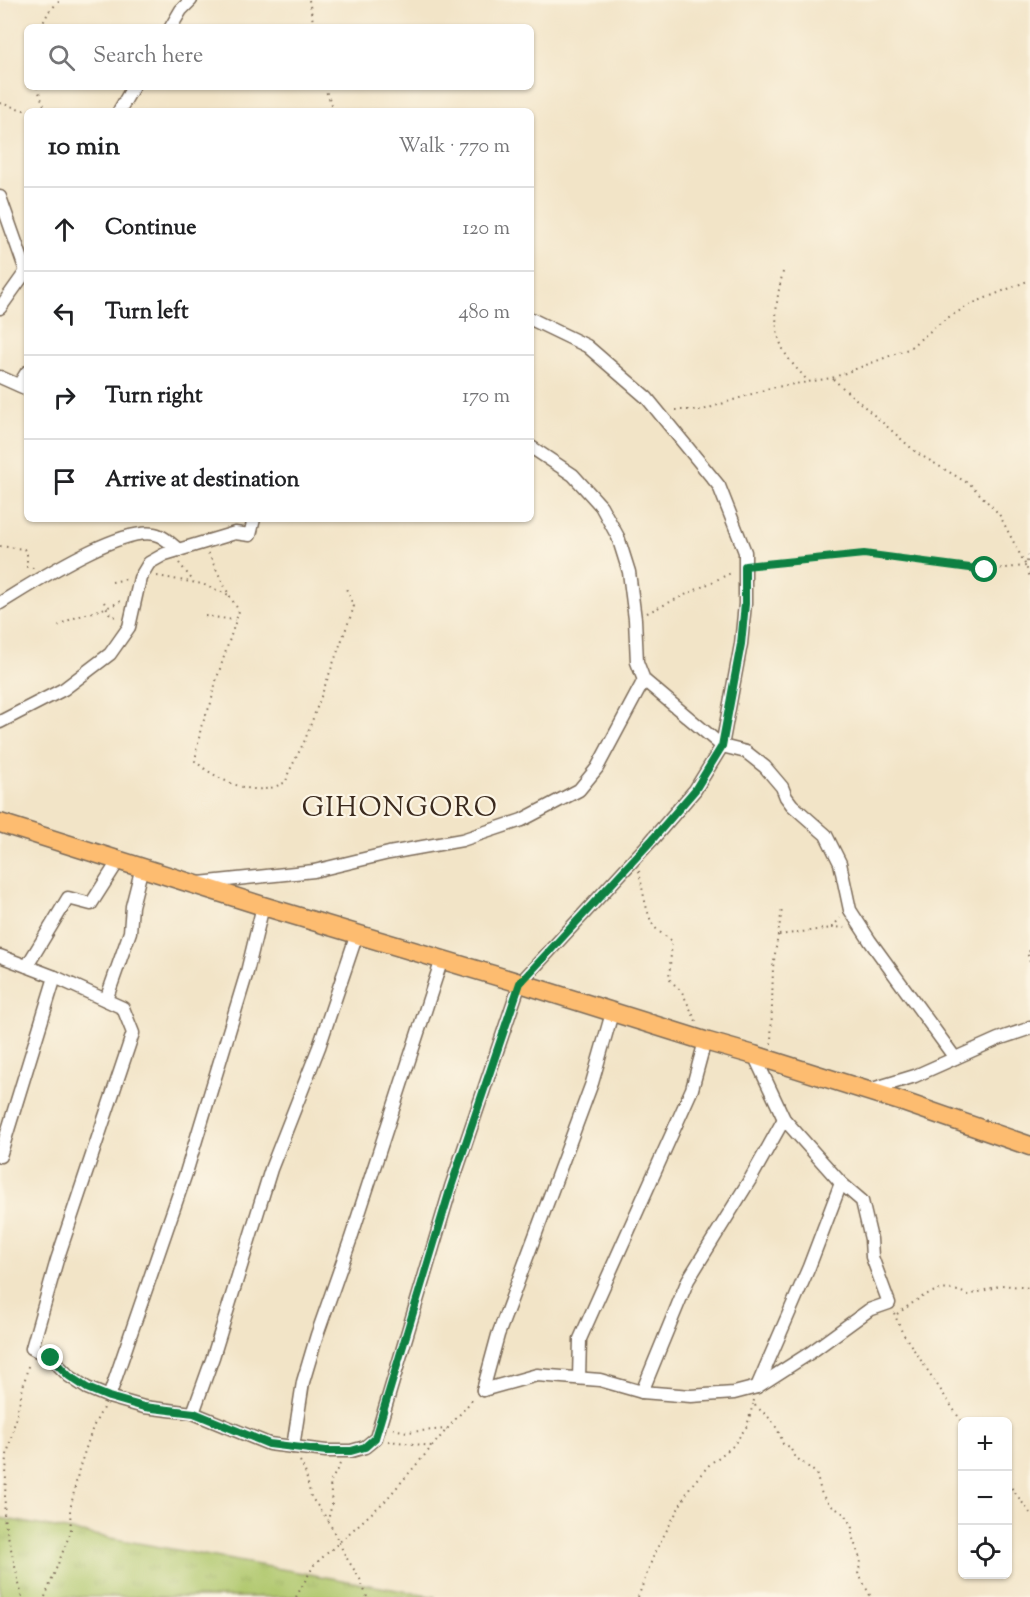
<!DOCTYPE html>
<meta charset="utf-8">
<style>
:root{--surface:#fff;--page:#f2f2f2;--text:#202124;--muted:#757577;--line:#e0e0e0}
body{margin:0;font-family:"Sorts Mill Goudy",serif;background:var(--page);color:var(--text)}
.controls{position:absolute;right:18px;bottom:18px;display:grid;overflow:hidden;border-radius:9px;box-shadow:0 2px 4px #0004}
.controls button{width:54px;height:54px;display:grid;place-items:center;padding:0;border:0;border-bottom:2px solid var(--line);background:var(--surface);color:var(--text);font:30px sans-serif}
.stop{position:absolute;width:18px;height:18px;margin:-14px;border:4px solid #0b8043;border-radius:50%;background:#fff}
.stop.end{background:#0b8043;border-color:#fff;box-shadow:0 2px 6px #0008}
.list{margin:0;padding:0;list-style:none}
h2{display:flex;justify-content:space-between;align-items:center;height:78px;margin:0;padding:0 24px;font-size:26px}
h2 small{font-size:20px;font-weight:400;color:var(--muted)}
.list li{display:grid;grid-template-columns:39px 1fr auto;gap:18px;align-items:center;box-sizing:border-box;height:84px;padding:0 24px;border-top:2px solid var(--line)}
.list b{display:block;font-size:22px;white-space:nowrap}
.list em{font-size:20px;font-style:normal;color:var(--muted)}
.icon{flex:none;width:33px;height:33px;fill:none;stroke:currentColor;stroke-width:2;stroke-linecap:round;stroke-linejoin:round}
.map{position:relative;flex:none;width:1030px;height:1597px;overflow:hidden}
.search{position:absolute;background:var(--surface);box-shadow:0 2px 4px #0004;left:24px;top:24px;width:510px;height:66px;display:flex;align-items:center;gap:15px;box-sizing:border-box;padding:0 21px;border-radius:9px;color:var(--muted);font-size:22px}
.panel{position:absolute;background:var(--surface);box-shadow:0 2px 4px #0004;left:24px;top:108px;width:510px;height:414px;border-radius:9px}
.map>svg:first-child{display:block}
.grass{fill:url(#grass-tufts);stroke:#757845;stroke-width:1.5}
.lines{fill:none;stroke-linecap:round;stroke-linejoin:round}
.minor-casing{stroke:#7b6b59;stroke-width:15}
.primary-casing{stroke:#7b6b59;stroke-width:21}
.path{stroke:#7b6b59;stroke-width:2;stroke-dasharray:1.5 4.5;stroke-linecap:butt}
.minor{stroke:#fff;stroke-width:12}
.primary{stroke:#fdbc70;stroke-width:18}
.route{stroke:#0b8043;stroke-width:8}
.labels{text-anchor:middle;stroke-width:4.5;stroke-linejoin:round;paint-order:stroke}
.quarter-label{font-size:27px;letter-spacing:1.5px;fill:#3b2a1e;stroke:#fcf5e5}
</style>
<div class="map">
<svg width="1030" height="1597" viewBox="0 0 1030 1597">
<defs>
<pattern id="grass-tufts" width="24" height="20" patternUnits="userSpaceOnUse" patternTransform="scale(1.5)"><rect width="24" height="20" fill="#afc76c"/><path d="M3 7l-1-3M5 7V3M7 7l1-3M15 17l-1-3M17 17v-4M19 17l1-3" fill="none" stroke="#97ab5d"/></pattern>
</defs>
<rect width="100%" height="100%" fill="#fcf5e5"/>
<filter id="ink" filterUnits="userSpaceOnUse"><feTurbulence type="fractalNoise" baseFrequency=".0167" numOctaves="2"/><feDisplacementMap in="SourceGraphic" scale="12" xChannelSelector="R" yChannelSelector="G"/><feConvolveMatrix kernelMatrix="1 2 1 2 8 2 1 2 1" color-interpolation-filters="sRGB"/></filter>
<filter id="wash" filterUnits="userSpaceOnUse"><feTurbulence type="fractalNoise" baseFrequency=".008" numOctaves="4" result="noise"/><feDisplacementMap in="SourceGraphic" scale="24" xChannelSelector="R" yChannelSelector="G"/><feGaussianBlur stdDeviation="1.35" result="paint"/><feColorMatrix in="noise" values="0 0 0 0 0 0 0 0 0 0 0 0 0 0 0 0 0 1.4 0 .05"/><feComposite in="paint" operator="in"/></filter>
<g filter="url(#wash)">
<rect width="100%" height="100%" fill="#f2e4c7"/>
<!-- grass -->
<polygon class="grass" points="0,1518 436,1597 0,1597"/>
</g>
<g filter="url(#ink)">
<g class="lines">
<defs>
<g id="minor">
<polyline points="171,27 181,10 191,0"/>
<polyline points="119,111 133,87"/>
<polyline points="0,197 26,271"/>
<polyline points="0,308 27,270"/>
<polyline points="0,377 27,389"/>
<polyline points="19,385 27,372"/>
<polyline points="531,447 573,475 601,506 618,537 629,572 635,619 637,662 644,680 722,746 746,752 765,767 782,787 786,797 792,805 826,835 840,863 850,910 870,941 955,1058"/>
<path d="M0,603C30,585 128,520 160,536C167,539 173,546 179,550"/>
<polyline points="0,722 64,689 110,654 129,627 140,578 149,563 165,554 235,533 250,535 254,519"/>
<polyline points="199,883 314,871 389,853 462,840 522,820 579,790 597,768 644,680"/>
<polyline points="0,956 55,977 0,1156"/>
<polyline points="27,966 68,898 91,904 119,860"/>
<polyline points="55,977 123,1008 133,1033 57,1260 32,1348 51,1358 69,1376 87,1388 109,1397 144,1407 193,1413 269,1444 326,1451 351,1451 365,1447 376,1438 451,1187 520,983 651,841 695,790 722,746 741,644 745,604 745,552 719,486 647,398 587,346 531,319"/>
<polyline points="106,1000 130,932 132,906 142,867"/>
<polyline points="869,1090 915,1076 998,1039 1028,1029 1030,1027"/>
<polyline points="579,1378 580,1339 692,1089 705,1041"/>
<polyline points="757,1387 809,1267 841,1183"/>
<polyline points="483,1390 537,1375 600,1380 642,1392 691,1396 734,1393 757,1387 810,1353 869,1310 889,1303 872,1257 871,1239 862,1201 841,1183 784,1119 754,1055"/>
<polyline points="483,1390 498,1335 592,1083 612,1013"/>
<polyline points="642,1392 688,1280 751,1178 784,1119"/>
<polyline points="109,1397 186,1173 247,972 263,906"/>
<polyline points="193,1413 213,1357 271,1169 319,1047 357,934"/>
<polyline points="293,1447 303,1382 317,1335 351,1238 442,959"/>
</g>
<polyline id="primary" points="0,823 263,906 520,983 705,1041 754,1055 906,1103 1030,1146"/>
</defs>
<!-- minor casing -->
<use href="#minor" class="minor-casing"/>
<!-- primary casing -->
<use href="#primary" class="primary-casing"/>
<!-- path -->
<g class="path">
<polyline points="309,0 314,27"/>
<polyline points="41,27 49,11 61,0"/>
<polyline points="37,87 46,111"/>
<polyline points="324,87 335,111"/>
<polyline points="0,103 27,111"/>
<path d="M783,272C775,303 770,337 792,363C797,370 803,374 807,381"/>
<polyline points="833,379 917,453 971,485 999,514 1026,566 1030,577"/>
<polyline points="675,410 703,410 770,388 832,378 908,349 944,320 971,304 1030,280"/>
<polyline points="0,546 24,549 27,554 27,567 34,568"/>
<path d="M208,553L229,595L239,611L216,681L211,703L201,727L195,761C212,776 240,791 263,789C271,789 279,785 286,782L288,774L305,740L354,607L345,586"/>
<polyline points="179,563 194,582"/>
<polyline points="756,565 864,554 985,570 1026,566 1030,550"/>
<polyline points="157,576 202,584 229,595"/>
<polyline points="112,582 127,579"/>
<polyline points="104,602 109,613 119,619"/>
<polyline points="647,613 731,573"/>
<polyline points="205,616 235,620"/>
<path d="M58,626C76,614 102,612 121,601"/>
<path d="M639,871C641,882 647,918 654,926C658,932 666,936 672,941L669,979L682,992L696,1021"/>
<polyline points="832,928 843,927 847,930"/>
<polyline points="779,935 832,928 840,918"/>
<polyline points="1030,951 1027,952 1030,962"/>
<polyline points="771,1044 773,967 782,909"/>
<polyline points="894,1313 902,1332 962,1422"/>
<path d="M897,1314C923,1296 938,1281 969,1295L1002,1285L1030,1288"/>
<path d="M754,1400L753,1404C769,1417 777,1423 783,1444L790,1447L794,1456L816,1473L822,1495L830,1505L846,1515L852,1528V1536L861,1561L858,1573L871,1597"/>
<polyline points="393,1429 407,1432 447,1429"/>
<polyline points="388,1441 432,1446"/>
<polyline points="300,1461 305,1471 311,1497 328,1520"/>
<polyline points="340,1464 330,1483 332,1504 328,1520 346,1557 360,1579 367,1597"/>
<polyline points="1008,1483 1030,1513"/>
<polyline points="22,1597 4,1518 7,1455 29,1362"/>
<polyline points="45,1597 71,1531 70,1510 79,1469 93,1427 103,1408"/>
<polyline points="296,1597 314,1565 385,1501 473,1399"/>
<polyline points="638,1597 655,1552 690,1487 710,1464 733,1446 747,1426 753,1404"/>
</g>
<!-- minor -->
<use href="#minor" class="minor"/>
<!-- primary -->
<use href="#primary" class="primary"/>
</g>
</g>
<g class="lines" filter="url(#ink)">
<!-- route -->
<polyline class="route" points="51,1358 69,1376 87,1388 109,1397 144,1407 194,1413 269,1444 326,1451 351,1451 365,1447 375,1438 451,1187 520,983 651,841 695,790 722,746 741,644 745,604 745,566 864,554 985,570"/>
</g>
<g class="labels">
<!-- quarter labels -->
<g class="quarter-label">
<text x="400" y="816">GIHONGORO</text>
</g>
</g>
</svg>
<div class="controls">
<button>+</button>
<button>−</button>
<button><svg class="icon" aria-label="locate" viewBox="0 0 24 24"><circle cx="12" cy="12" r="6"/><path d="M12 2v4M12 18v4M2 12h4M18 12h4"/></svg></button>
</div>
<div class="stop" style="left:985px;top:570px"></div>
<div class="stop end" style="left:51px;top:1358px"></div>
<div class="search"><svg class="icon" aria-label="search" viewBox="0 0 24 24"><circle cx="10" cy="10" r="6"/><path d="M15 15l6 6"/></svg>Search here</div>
<section class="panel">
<h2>10 min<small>Walk · 770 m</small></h2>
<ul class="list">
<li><svg class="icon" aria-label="ahead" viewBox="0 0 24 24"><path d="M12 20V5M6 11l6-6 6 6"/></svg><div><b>Continue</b></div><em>120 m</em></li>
<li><svg class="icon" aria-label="left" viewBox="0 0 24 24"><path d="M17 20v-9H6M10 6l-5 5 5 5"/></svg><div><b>Turn left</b></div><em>480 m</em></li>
<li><svg class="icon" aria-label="right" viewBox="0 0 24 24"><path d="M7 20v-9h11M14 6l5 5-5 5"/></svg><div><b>Turn right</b></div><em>170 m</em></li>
<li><svg class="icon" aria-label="arrive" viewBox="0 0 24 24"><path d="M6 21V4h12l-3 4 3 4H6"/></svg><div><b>Arrive at destination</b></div></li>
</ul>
</section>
</div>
